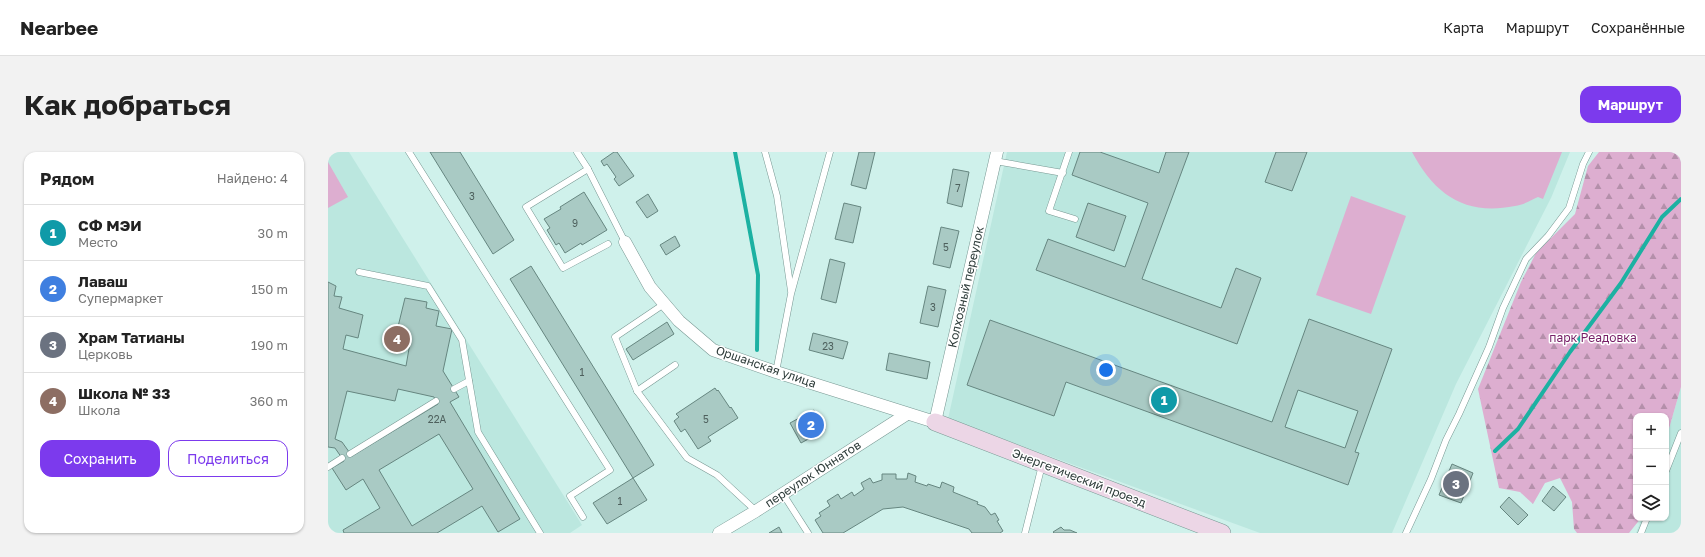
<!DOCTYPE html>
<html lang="ru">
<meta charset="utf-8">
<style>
:root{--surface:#fff;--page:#f2f2f2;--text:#222;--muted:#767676;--line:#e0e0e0;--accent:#7c3aed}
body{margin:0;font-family:"Golos Text",sans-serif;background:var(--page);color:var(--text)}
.controls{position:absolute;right:12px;bottom:12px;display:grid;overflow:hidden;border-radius:8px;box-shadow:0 1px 3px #0004}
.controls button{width:36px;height:36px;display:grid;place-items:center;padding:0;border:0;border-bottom:1px solid var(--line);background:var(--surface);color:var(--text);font:20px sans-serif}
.you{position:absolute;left:778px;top:218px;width:14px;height:14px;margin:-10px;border:3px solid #fff;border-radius:50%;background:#1a73e8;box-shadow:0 0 0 6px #1a73e833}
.badge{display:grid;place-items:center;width:26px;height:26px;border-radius:50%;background:var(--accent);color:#fff;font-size:13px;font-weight:700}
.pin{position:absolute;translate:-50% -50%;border:2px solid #fff;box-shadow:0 1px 4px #0006}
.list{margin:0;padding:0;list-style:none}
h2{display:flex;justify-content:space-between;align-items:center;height:52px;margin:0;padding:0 16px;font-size:17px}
h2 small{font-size:13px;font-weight:400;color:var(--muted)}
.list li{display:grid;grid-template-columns:26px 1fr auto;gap:12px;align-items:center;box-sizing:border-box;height:56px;padding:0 16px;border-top:1px solid var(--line)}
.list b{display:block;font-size:15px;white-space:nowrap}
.list p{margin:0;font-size:13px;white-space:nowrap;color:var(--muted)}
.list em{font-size:13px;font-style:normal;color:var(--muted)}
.actions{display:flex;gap:8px;padding:12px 16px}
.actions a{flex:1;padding:9px 0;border:1px solid var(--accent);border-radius:12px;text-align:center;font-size:14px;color:var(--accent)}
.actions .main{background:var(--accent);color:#fff}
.icon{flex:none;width:22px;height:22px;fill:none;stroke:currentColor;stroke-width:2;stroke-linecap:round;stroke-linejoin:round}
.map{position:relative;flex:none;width:1353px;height:381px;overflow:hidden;border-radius:12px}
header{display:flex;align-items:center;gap:24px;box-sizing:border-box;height:56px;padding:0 20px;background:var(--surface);border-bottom:1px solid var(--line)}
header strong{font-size:19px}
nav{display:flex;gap:22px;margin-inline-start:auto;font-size:14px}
.intro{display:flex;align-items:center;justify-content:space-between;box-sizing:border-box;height:96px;padding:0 24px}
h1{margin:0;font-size:28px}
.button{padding:10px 18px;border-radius:12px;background:var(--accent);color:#fff;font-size:14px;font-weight:700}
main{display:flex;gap:24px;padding:0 24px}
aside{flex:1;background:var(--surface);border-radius:12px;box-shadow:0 1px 3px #0004}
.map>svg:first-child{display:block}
.built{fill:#bbe7df}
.grass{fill:#ddaed0}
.forest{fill:url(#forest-firs)}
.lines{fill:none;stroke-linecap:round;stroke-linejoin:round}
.stream{stroke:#1cb1a2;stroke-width:4}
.building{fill:#a9cac4;stroke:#668680;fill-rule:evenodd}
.lane-casing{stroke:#789893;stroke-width:7}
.street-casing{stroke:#789893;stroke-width:13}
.secondary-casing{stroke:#789893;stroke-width:18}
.lane{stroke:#fff;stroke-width:6}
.street{stroke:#fff;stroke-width:12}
.secondary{stroke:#ecd6e6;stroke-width:17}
.labels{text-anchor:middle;stroke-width:3;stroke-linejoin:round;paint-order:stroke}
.number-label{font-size:10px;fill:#4e605d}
.street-label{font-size:12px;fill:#2f3d3b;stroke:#fff}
.park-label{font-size:12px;fill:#771f67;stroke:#fff}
</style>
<header>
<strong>Nearbee</strong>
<nav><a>Карта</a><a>Маршрут</a><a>Сохранённые</a></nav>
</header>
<div class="intro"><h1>Как добраться</h1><a class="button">Маршрут</a></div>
<main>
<aside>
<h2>Рядом<small>Найдено: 4</small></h2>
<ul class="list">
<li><span class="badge" style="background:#0f9aa8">1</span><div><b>СФ МЭИ</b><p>Место</p></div><em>30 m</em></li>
<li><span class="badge" style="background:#3f7fe0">2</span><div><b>Лаваш</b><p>Супермаркет</p></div><em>150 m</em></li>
<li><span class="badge" style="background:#6b7280">3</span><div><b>Храм Татианы</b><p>Церковь</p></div><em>190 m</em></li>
<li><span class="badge" style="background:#8d6e63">4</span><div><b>Школа № 33</b><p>Школа</p></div><em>360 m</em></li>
</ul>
<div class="actions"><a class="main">Сохранить</a><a>Поделиться</a></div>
</aside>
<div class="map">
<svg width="1353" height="381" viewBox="0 0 1353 381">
<defs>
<pattern id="forest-firs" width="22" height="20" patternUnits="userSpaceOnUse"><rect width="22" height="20" fill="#ddaed0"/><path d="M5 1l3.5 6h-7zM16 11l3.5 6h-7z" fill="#b48faa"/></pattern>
</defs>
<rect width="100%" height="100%" fill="#cff1eb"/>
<!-- built -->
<g class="built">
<polygon points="0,0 21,0 254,373 242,381 0,381"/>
<polygon points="679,0 1242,0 1223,46 1128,232 1064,381 932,381 620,267"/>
<polygon points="1353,235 1353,381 1308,381 1314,366 1338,366 1338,287"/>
</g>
<!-- grass -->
<g class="grass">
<path d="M1084,0H1234L1215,47L1210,45C1203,48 1195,53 1187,54C1137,64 1107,43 1084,0Z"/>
<polygon points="0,10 20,45 0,56"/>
<polygon points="1023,44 1078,64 1043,162 988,143"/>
</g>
<!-- forest -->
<polygon class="forest" points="1271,0 1353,0 1353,235 1338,287 1338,264 1308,264 1308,366 1313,366 1301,381 1249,381 1246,377 1244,350 1232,326 1217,331 1205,352 1192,340 1171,336 1150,237 1193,130 1208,101 1247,62 1260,14"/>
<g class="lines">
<!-- stream -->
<g class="stream">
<polyline points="407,0 430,123 429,198"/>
<polyline points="1167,299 1190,277 1242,200 1293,131 1334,65 1353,47"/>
</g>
</g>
<!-- building -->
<g class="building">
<polygon points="102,0 132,0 186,88 165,102"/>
<polygon points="286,0 289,0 306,24 291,34 286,27 288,25 279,12 276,14 273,9"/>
<polygon points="531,0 547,0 538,37 523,33"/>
<polygon points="752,0 772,0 831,21 838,0 861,0 814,127 893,156 908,116 933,126 909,192 708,118 720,87 797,115 820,51 744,23"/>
<polygon points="948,0 979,0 964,39 937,30"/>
<polygon points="625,17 641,20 634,55 619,51"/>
<polygon points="256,40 279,78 254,93 253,91 237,101 231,91 228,93 219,78 222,76 216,67 233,57 232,55"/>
<polygon points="320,42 330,59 319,66 308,50"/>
<polygon points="516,51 533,55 525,91 507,87"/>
<polygon points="760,51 798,64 786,99 748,85"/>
<polygon points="613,75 631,79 622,116 605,112"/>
<polygon points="347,84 352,94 338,103 332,93"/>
<polygon points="502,107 517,111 508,151 493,147"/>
<polygon points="203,114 326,313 305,326 182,127"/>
<path d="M0,130L8,134L6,144L14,145L11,156L35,163L30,186L18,183L15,197L78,214L82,191L67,187L77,146L99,150L98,156L111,159L108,174L124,177L115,219L131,245L122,250L192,367L170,380L154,354L109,381H16L15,378L52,356L35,327L18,338L4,316L16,309L7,296L0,295ZM70,237L106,245L110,252L24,304L14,290L7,287L19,239L67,249ZM111,282L145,337L84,374L51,318Z"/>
<polygon points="600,134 618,138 610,175 592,171"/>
<path d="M981,167L1064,197L1027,300L1031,301L1020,333L738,230L726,264L639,233L662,168L944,270ZM970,238L1030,259L1017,296L957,275Z"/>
<polygon points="339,170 346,182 305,208 298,197"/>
<polygon points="485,181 520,190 515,207 481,198"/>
<polygon points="561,201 602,210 599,227 558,218"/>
<polygon points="387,236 389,239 390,238 402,256 403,255 410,266 380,285 383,289 370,297 357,277 353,280 346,269 351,265 348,262"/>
<polygon points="486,258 497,278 473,291 462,271"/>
<polygon points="1124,312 1145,321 1133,351 1111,343"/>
<polygon points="580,321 588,324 587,330 599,334 600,332 612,336 614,330 626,335 625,340 650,350 649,352 657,355 663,363 667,361 671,368 669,369 675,379 672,381 644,381 641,377 575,355 555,357 515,381 495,381 487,368 493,364 491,361 502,354 499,349 510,342 513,347 524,340 526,344 536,337 533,331 542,326 545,331 554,328 554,322 568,322 568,327 579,327"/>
<polygon points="305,326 319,348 279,372 265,351"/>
<polygon points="1225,334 1238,345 1226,359 1214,349"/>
<polygon points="1181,345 1200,363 1190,373 1172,355"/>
<polygon points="451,375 454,381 441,381"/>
<polygon points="733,375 736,378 742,378 749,381 726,381 725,380"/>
</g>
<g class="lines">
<defs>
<g id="lane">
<polyline points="81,0 282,318 242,344 255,365"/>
<polyline points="249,0 260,17 297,90"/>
<polyline points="437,0 449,44 463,139"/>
<polyline points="741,0 721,59 747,67"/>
<polyline points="667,9 735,21"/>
<polyline points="260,17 198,55 235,116 280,92"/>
<polyline points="31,120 100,134 134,188 150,280 212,381"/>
<polyline points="336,152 287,185 309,239 359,306 389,323 428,359"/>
<polyline points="448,220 463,142 502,0"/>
<polyline points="126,237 141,229"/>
<polyline points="309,239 347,213"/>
<polyline points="22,302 108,249"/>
<polyline points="0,315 14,306"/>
<polyline points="1338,319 1353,281"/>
<polyline points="455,342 480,381"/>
<polyline points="697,381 714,313"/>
<polyline points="1078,381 1103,327 1118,288 1131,262 1161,195 1175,156 1198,107 1220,84 1241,56 1255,12 1261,0"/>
<polyline points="1313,381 1319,366"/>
</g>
<g id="street">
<polyline points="297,90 322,135 351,169 385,198 448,220 607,270 669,0"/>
<polyline points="391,381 428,359 579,262"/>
</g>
<polyline id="secondary" points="607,270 894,381"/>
</defs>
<!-- lane casing -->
<use href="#lane" class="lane-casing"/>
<!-- street casing -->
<use href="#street" class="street-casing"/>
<!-- secondary casing -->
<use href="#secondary" class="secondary-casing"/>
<!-- lane -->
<use href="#lane" class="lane"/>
<!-- street -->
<use href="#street" class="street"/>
<!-- secondary -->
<use href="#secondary" class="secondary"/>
</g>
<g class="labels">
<!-- number labels -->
<g class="number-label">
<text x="630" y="40">7</text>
<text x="144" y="48">3</text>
<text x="247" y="75">9</text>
<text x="618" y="99">5</text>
<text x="605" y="159">3</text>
<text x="500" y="198">23</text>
<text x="254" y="224">1</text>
<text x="109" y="271">22А</text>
<text x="378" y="271">5</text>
<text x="292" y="353">1</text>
</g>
<!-- street labels -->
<g class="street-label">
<text transform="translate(638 135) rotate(-77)" y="4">Колхозный переулок</text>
<text transform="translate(438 215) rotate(19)" y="4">Оршанская улица</text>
<text transform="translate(485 322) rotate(-33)" y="4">переулок Юннатов</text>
<text transform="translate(751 326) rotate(21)" y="4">Энергетический проезд</text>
</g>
<!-- park labels -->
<g class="park-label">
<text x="1265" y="190">парк Реадовка</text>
</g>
</g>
</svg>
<div class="controls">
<button>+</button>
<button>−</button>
<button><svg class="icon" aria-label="layers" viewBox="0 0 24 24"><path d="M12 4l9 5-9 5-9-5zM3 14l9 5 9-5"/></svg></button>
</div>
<div class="you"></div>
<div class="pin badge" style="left:836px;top:248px;background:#0f9aa8">1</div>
<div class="pin badge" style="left:483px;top:273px;background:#3f7fe0">2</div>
<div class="pin badge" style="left:1128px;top:332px;background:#6b7280">3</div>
<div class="pin badge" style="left:69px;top:187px;background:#8d6e63">4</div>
</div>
</main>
